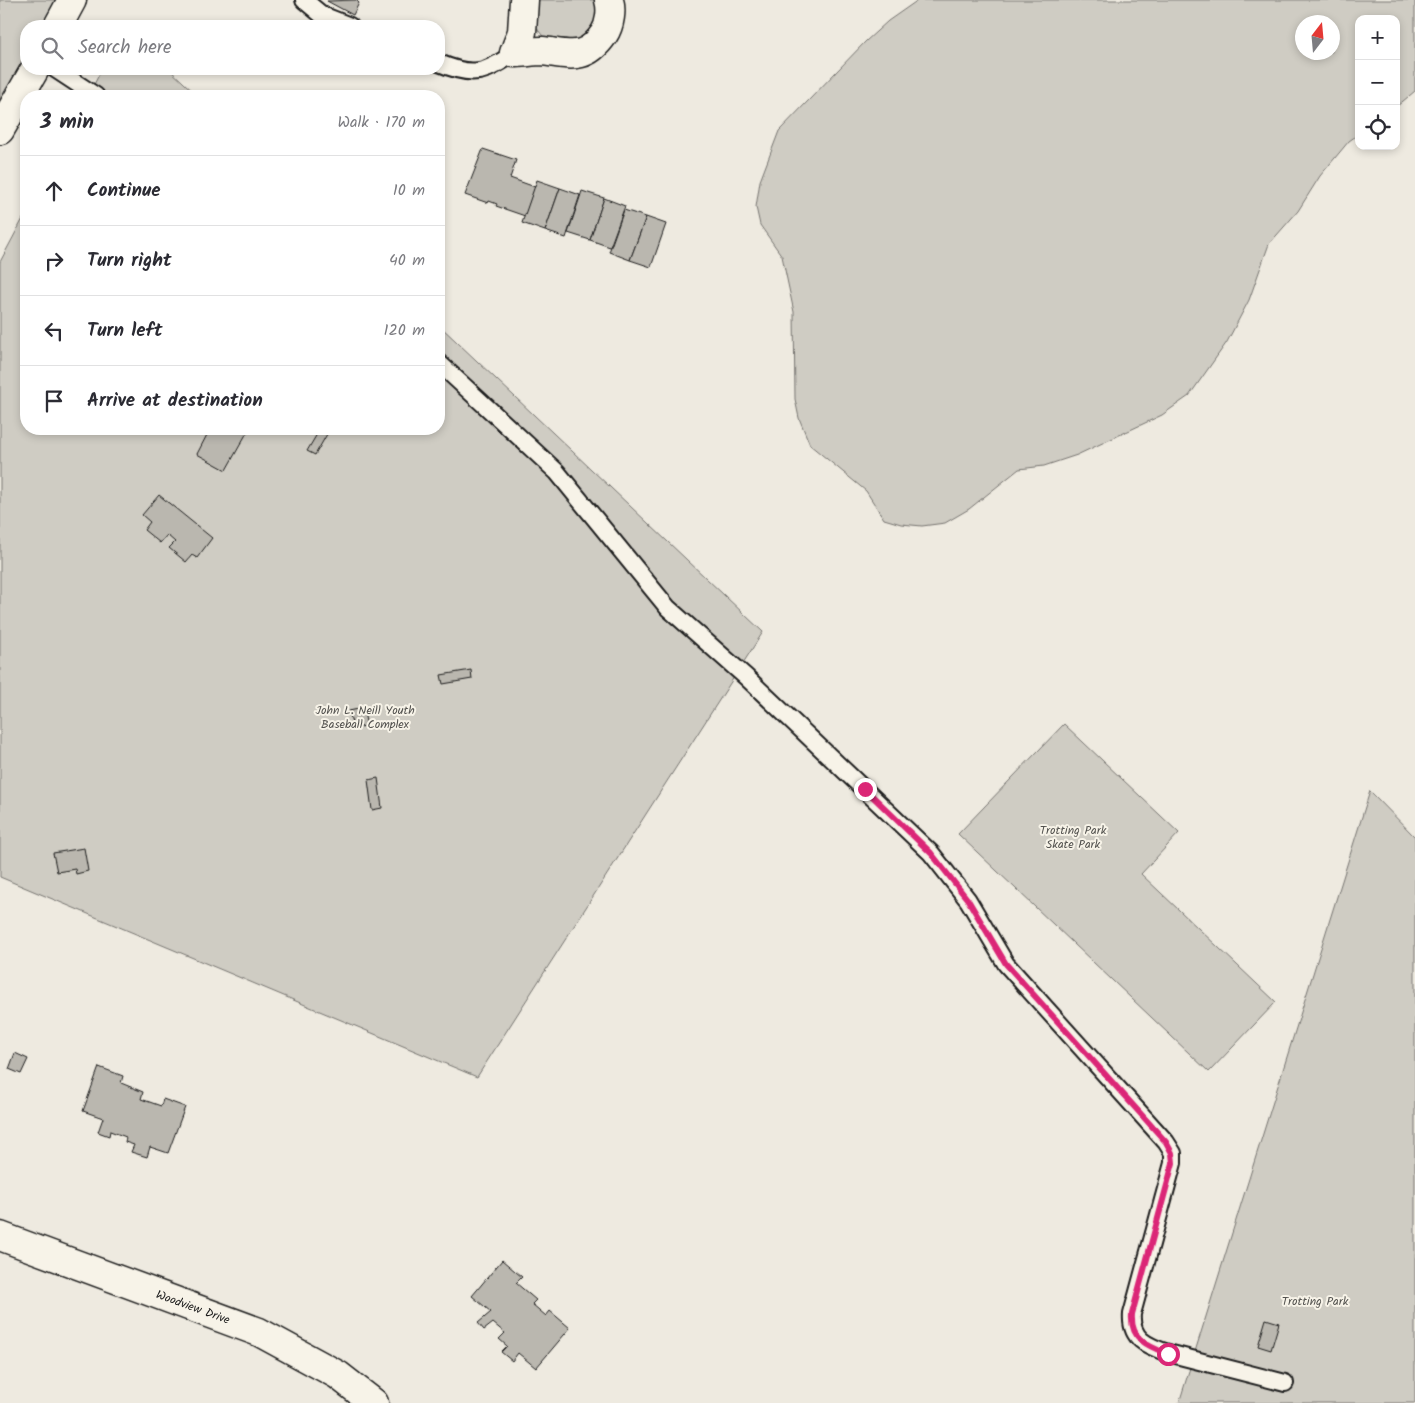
<!DOCTYPE html>
<meta charset="utf-8">
<style>
:root{--surface:#fff;--page:#f2f2f3;--text:#2b2b33;--muted:#7c7c81;--line:#e1e1e2}
body{margin:0;font-family:Kalam,sans-serif;background:var(--page);color:var(--text)}
.controls{position:absolute;right:15px;top:15px;display:grid;overflow:hidden;border-radius:10px;box-shadow:0 2px 8px #0003}
.controls button{width:45px;height:45px;display:grid;place-items:center;padding:0;border:0;border-bottom:1px solid var(--line);background:var(--surface);color:var(--text);font:25px sans-serif}
.compass{position:absolute;left:1295px;top:15px;width:45px;height:45px;border-radius:50%;background:var(--surface);box-shadow:0 2px 8px #0003;rotate:16deg}
.stop{position:absolute;width:15px;height:15px;margin:-11px;border:4px solid #db2777;border-radius:50%;background:#fff}
.stop.end{background:#db2777;border-color:#fff;box-shadow:0 1px 5px #0008}
.list{margin:0;padding:0;list-style:none}
h2{display:flex;justify-content:space-between;align-items:center;height:65px;margin:0;padding:0 20px;font-size:21px}
h2 small{font-size:16px;font-weight:400;color:var(--muted)}
.list li{display:grid;grid-template-columns:32px 1fr auto;gap:15px;align-items:center;box-sizing:border-box;height:70px;padding:0 20px;border-top:1px solid var(--line)}
.list b{display:block;font-size:19px;white-space:nowrap}
.list em{font-size:16px;font-style:normal;color:var(--muted)}
.icon{flex:none;width:28px;height:28px;fill:none;stroke:currentColor;stroke-width:2;stroke-linecap:round;stroke-linejoin:round}
.map{position:relative;flex:none;width:1415px;height:1403px;overflow:hidden}
.search{position:absolute;background:var(--surface);box-shadow:0 2px 8px #0003;left:20px;top:20px;width:425px;height:55px;display:flex;align-items:center;gap:12px;box-sizing:border-box;padding:0 18px;border-radius:20px;color:var(--muted);font-size:19px}
.panel{position:absolute;background:var(--surface);box-shadow:0 2px 8px #0003;left:20px;top:90px;width:425px;height:345px;border-radius:20px}
.map>svg:first-child{display:block}
.green{fill:#cfccc3;stroke:#767470;fill-rule:evenodd}
.building{fill:#bab7af;stroke:#1c1c1c}
.lines{fill:none;stroke-linecap:round;stroke-linejoin:round}
.lane-casing{stroke:#1c1c1c;stroke-width:20}
.street-casing{stroke:#1c1c1c;stroke-width:31}
.secondary-casing{stroke:#1c1c1c;stroke-width:31}
.lane{stroke:#f7f3e8;stroke-width:16}
.street{stroke:#f7f3e8;stroke-width:28}
.secondary{stroke:#f7f3e8;stroke-width:28}
.route{stroke:#db2777;stroke-width:6}
.labels{text-anchor:middle;stroke-width:4;stroke-linejoin:round;paint-order:stroke}
.park-label{font-size:12px;fill:#52514e;stroke:#f7f3e8}
.street-label{font-size:12px;fill:#1c1c1c;stroke:#f7f3e8}
</style>
<div class="map">
<svg width="1415" height="1403" viewBox="0 0 1415 1403">
<rect width="100%" height="100%" fill="#eeeae0"/>
<filter id="ink" filterUnits="userSpaceOnUse"><feTurbulence type="fractalNoise" baseFrequency=".02" numOctaves="2"/><feDisplacementMap in="SourceGraphic" scale="10" xChannelSelector="R" yChannelSelector="G"/><feConvolveMatrix kernelMatrix="1 2 1 2 8 2 1 2 1" color-interpolation-filters="sRGB"/></filter>
<g filter="url(#ink)">
<!-- green -->
<g class="green">
<polygon points="0,0 76,0 61,26 26,26 26,69 0,115"/>
<path d="M532,0H598L597,24L581,41L547,40C533,27 532,18 532,0Z"/>
<path d="M918,0H1415V91L1396,107V19H1359V134L1349,141L1320,176L1298,211L1269,244L1249,300L1227,342L1189,396L1162,415L1077,455L1044,466L1019,469L969,509L945,523L922,526L901,524L884,519L866,491L810,445L799,418L795,399L794,312L782,256L760,225L756,207L760,181L779,131L866,41L888,21ZM1302,22H1332V52H1302Z"/>
<polygon points="102,69 169,69 198,96 88,96"/>
<polygon points="26,213 26,429 439,429 439,325 763,632 477,1077 0,877 0,262"/>
<polygon points="1064,724 1179,833 1141,874 1276,1002 1209,1072 958,834"/>
<polygon points="1370,791 1415,837 1415,1403 1179,1403"/>
</g>
<!-- building -->
<g class="building">
<polygon points="356,0 359,3 353,15 327,1"/>
<polygon points="483,149 516,160 510,178 535,187 525,216 496,206 497,204 489,201 488,203 465,195"/>
<polygon points="537,180 560,188 545,231 522,223"/>
<polygon points="560,188 580,195 566,238 545,231"/>
<polygon points="582,191 604,198 590,240 568,233"/>
<polygon points="604,198 625,206 610,247 590,240"/>
<polygon points="624,210 646,217 630,260 609,252"/>
<polygon points="646,217 666,224 651,267 630,260"/>
<polygon points="210,429 249,429 226,470 197,454"/>
<polygon points="320,429 330,429 315,455 307,451"/>
<polygon points="159,495 212,538 197,558 192,555 186,562 169,548 175,542 167,535 160,543 144,530 150,522 142,515"/>
<polygon points="471,670 472,679 443,684 441,675"/>
<polygon points="363,708 367,726 353,728 349,711"/>
<polygon points="378,778 382,808 372,810 368,780"/>
<polygon points="84,848 88,871 76,874 75,869 57,872 53,853"/>
<polygon points="15,1053 28,1059 21,1074 9,1069"/>
<polygon points="99,1067 123,1076 121,1083 143,1092 141,1099 161,1106 163,1099 185,1107 168,1153 150,1147 147,1157 131,1152 134,1145 125,1142 126,1137 110,1131 109,1136 98,1132 103,1118 83,1111"/>
<polygon points="502,1260 522,1277 516,1283 536,1300 532,1304 546,1316 550,1311 570,1328 536,1368 518,1353 512,1361 501,1352 507,1346 499,1339 505,1333 493,1323 484,1330 478,1323 491,1312 472,1296"/>
<polygon points="1266,1319 1279,1323 1271,1350 1258,1346"/>
</g>
<g class="lines">
<defs>
<g id="lane">
<polyline points="304,0 322,15 350,26"/>
<path d="M439,63C472,77 485,74 514,53"/>
<polyline points="55,69 96,96"/>
<path d="M439,363L557,472L668,608L746,677L931,853L968,900L1006,964L1166,1142L1173,1153V1163L1132,1314C1130,1339 1147,1346 1168,1353L1285,1383"/>
</g>
<g id="street">
<path d="M524,0L522,32L514,53C523,53 533,51 542,51C569,54 585,62 604,34C610,25 612,10 609,0"/>
<polyline points="0,1236 259,1332 338,1375 374,1403"/>
</g>
<g id="secondary">
<polyline points="58,26 72,0"/>
<polyline points="0,130 35,69"/>
</g>
</defs>
<!-- lane casing -->
<use href="#lane" class="lane-casing"/>
<!-- street casing -->
<use href="#street" class="street-casing"/>
<!-- secondary casing -->
<use href="#secondary" class="secondary-casing"/>
<!-- lane -->
<use href="#lane" class="lane"/>
<!-- street -->
<use href="#street" class="street"/>
<!-- secondary -->
<use href="#secondary" class="secondary"/>
</g>
</g>
<g class="lines" filter="url(#ink)">
<!-- route -->
<path class="route" d="M865,789L931,853L968,900L1006,964L1166,1142L1172,1153L1173,1163L1132,1314C1130,1339 1147,1346 1168,1354"/>
</g>
<g class="labels">
<!-- park labels -->
<g class="park-label">
<text x="365" y="714">John L. Neill Youth<tspan x="365" dy="14">Baseball Complex</tspan></text>
<text x="1073" y="834">Trotting Park<tspan x="1073" dy="14">Skate Park</tspan></text>
<text x="1315" y="1305">Trotting Park</text>
</g>
<!-- street labels -->
<g class="street-label">
<text transform="translate(193 1307) rotate(20)" y="4">Woodview Drive</text>
</g>
</g>
</svg>
<div class="controls">
<button>+</button>
<button>−</button>
<button><svg class="icon" aria-label="locate" viewBox="0 0 24 24"><circle cx="12" cy="12" r="6"/><path d="M12 2v4M12 18v4M2 12h4M18 12h4"/></svg></button>
</div>
<svg class="compass" viewBox="-18 -18 36 36"><path d="M0-13l5 13h-10z" fill="#e53935"/><path d="M0 13l5-13h-10z" fill="#7c7c81"/></svg>
<div class="stop" style="left:1168px;top:1354px"></div>
<div class="stop end" style="left:865px;top:789px"></div>
<div class="search"><svg class="icon" aria-label="search" viewBox="0 0 24 24"><circle cx="10" cy="10" r="6"/><path d="M15 15l6 6"/></svg>Search here</div>
<section class="panel">
<h2>3 min<small>Walk · 170 m</small></h2>
<ul class="list">
<li><svg class="icon" aria-label="ahead" viewBox="0 0 24 24"><path d="M12 20V5M6 11l6-6 6 6"/></svg><div><b>Continue</b></div><em>10 m</em></li>
<li><svg class="icon" aria-label="right" viewBox="0 0 24 24"><path d="M7 20v-9h11M14 6l5 5-5 5"/></svg><div><b>Turn right</b></div><em>40 m</em></li>
<li><svg class="icon" aria-label="left" viewBox="0 0 24 24"><path d="M17 20v-9H6M10 6l-5 5 5 5"/></svg><div><b>Turn left</b></div><em>120 m</em></li>
<li><svg class="icon" aria-label="arrive" viewBox="0 0 24 24"><path d="M6 21V4h12l-3 4 3 4H6"/></svg><div><b>Arrive at destination</b></div></li>
</ul>
</section>
</div>
